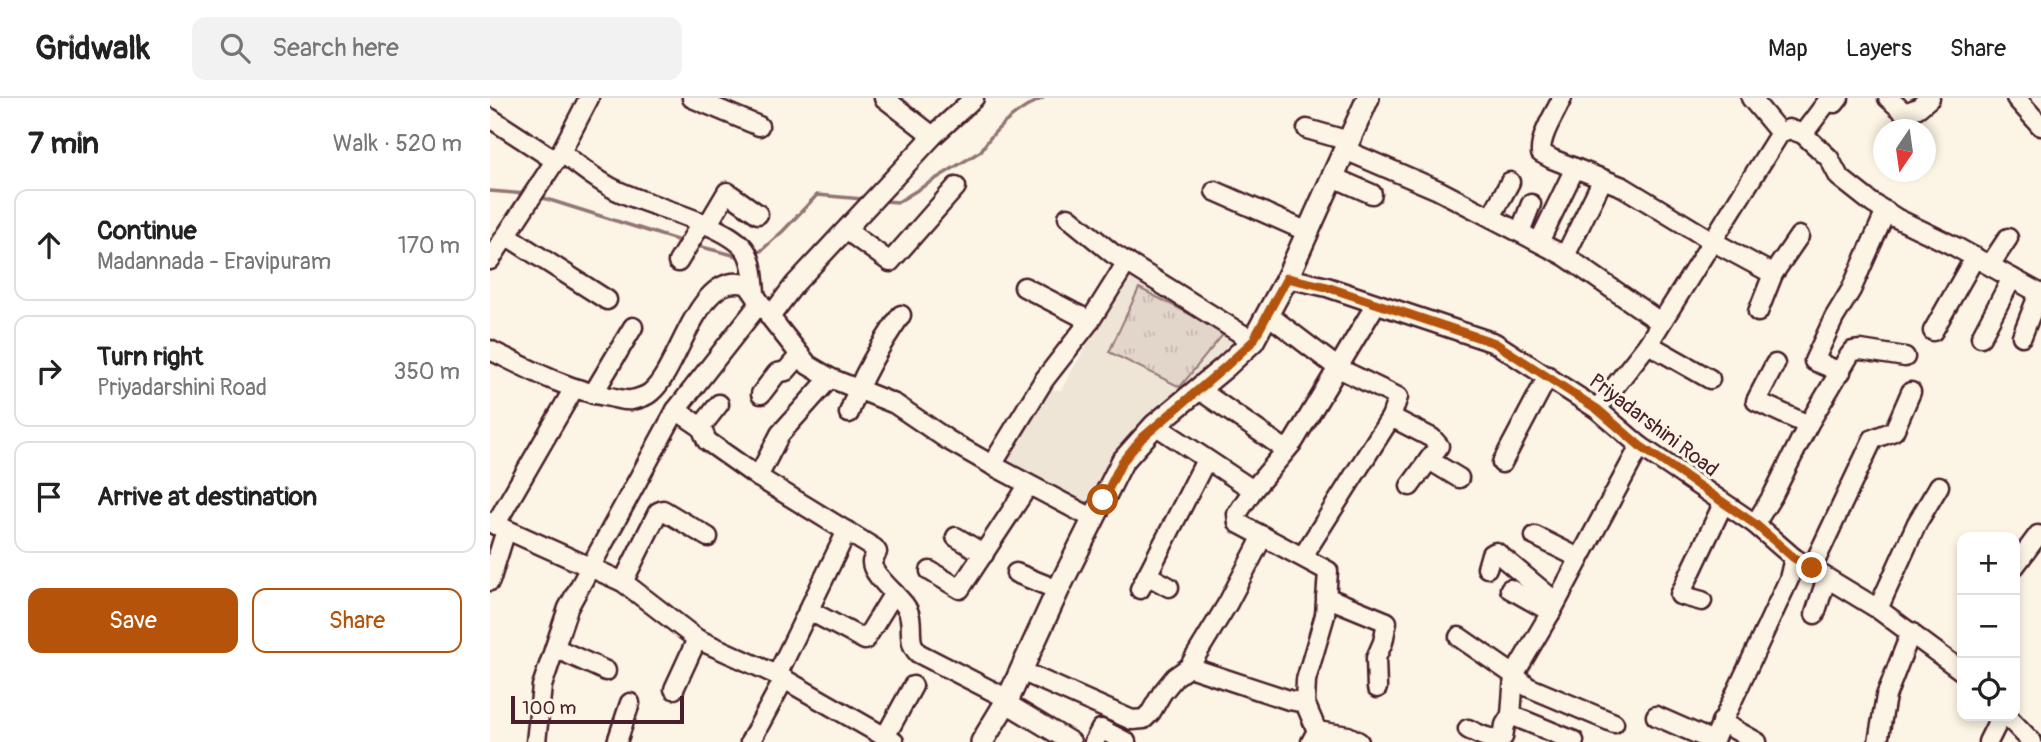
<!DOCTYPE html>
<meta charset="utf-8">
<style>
:root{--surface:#fff;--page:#f2f2f2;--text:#222;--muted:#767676;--line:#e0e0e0;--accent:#b45309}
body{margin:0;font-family:Pangolin,sans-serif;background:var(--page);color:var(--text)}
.controls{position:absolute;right:21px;bottom:21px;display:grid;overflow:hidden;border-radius:14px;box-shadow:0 4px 10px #0003}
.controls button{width:63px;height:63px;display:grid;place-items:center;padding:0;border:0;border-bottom:2px solid var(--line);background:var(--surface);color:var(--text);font:35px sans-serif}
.compass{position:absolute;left:1383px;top:21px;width:63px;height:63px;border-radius:50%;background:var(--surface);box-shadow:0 4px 10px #0003;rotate:193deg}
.scale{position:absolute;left:21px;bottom:18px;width:173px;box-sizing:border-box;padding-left:7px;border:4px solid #4a1f2b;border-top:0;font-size:19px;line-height:24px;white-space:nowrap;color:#4a1f2b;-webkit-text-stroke:5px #fcf5e5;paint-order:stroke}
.stop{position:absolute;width:21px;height:21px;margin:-16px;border:5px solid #b45309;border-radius:50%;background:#fff}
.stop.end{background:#b45309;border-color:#fff;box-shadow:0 2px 7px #0008}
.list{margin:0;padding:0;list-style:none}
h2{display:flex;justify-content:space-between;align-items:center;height:91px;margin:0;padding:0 28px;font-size:30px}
h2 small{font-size:23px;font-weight:400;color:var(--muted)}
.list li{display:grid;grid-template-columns:46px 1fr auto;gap:21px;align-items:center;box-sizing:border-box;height:112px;margin:0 14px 14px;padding:0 14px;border:2px solid var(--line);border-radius:14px}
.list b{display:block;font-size:26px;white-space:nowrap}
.list p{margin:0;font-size:23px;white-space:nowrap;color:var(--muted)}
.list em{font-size:23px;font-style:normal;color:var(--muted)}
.actions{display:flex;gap:14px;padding:21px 28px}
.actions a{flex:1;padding:16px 0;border:2px solid var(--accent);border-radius:14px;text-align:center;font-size:24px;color:var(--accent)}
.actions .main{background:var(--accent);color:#fff}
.icon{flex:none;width:38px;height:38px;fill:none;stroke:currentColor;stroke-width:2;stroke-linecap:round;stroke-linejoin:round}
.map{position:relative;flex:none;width:1551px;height:644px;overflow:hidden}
header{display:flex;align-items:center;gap:42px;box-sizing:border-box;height:98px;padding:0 35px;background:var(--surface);border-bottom:2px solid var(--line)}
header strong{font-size:33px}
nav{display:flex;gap:38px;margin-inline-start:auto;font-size:24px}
.search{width:490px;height:63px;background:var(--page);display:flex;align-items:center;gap:18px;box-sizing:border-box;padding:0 24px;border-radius:14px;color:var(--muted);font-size:26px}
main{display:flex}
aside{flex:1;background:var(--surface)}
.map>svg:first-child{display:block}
.built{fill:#eee5d7}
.park{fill:url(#park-tufts);stroke:#967a7a;stroke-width:2}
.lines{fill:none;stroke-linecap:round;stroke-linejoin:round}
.stream{stroke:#917474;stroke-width:3.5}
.minor-casing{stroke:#4a1f2b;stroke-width:23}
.major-casing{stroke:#4a1f2b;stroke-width:26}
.minor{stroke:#fcf5e5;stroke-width:18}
.major{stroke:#fcf5e5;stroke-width:21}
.route{stroke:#b45309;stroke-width:9}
.labels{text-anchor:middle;stroke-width:6;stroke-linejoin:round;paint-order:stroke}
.street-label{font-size:21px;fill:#4a1f2b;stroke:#fcf5e5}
</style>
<header>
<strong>Gridwalk</strong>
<div class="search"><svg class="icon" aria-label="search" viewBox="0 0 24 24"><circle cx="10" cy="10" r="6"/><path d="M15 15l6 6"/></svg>Search here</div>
<nav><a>Map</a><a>Layers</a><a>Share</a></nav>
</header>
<main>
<aside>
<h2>7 min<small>Walk · 520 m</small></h2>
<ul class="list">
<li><svg class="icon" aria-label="ahead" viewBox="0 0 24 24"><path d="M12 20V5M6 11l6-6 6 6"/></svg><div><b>Continue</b><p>Madannada - Eravipuram</p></div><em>170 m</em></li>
<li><svg class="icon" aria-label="right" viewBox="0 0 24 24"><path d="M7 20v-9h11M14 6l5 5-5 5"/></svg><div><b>Turn right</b><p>Priyadarshini Road</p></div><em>350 m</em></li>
<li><svg class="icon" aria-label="arrive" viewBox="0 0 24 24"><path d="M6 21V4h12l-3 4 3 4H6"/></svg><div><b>Arrive at destination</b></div></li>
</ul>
<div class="actions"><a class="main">Save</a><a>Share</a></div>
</aside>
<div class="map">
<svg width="1551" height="644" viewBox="0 0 1551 644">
<defs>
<pattern id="park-tufts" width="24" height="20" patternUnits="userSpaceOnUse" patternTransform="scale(1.75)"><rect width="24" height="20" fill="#e2d5ca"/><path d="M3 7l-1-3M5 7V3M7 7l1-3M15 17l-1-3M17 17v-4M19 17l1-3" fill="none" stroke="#c3b6ae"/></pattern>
</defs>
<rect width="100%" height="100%" fill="#fcf5e5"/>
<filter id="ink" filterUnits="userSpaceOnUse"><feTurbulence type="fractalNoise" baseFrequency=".0143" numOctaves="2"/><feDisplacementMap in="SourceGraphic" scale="14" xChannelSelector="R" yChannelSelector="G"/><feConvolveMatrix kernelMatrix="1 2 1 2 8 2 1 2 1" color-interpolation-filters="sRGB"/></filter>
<g filter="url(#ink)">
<!-- built -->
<polygon class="built" points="638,175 749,242 716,274 606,413 515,364 548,291 571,292"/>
<!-- park -->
<polygon class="park" points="649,190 735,234 690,289 619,254"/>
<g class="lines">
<!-- stream -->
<g class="stream">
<polyline points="0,93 36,96"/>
<polyline points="47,98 193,144"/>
<path d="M395,103L408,104L491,53C505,29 528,12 553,0"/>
<polyline points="204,147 251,159"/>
<polyline points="264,159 293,133 327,97 373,101"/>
</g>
<defs>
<g id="minor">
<polyline points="202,0 269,28"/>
<polyline points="394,0 443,38"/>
<polyline points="484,0 443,38 305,186 280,219 318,267 340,280 405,306 458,342 502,367 604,421"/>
<path d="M1072,0C1065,16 1050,37 1051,55L1062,61L1133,89L1222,143L1283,176L1268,214"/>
<polyline points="1261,0 1290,35 1299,31 1313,36 1339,60 1349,79 1382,105 1406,120 1466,149 1551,196"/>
<polyline points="1398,0 1415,15 1428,10 1440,0"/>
<polyline points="1526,0 1551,28"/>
<polyline points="0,20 66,63"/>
<polyline points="817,31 859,43"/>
<polyline points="1313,36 1337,4 1345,5 1349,0"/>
<polyline points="855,52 948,92 1075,158 1170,224"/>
<path d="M71,54C88,67 106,82 124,91C156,108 239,126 256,153C263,164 264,182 265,195"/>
<polyline points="843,79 882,96"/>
<polyline points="725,93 818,134"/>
<polyline points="578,119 622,155 763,243"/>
<polyline points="1001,119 1020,84"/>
<polyline points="218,126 237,94 268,116"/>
<polyline points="356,132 400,164 466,89"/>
<polyline points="1030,134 1041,106"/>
<polyline points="17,138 117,202"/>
<polyline points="1049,144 1085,70"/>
<polyline points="1075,158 1113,81"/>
<polyline points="0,162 71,54 99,0"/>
<polyline points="188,164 212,124"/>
<polyline points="1500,167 1518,140"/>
<polyline points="1283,176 1309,138"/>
<polyline points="797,180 837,189 1005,245 1107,311 1150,348 1265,426 1304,460 1388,511 1472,573"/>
<polyline points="534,189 600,223"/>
<polyline points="777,216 848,270 908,299 901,319 813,458"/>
<polyline points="1443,233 1485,159"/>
<polyline points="1532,238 1549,195"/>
<polyline points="1491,239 1522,180"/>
<polyline points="1158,246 1220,281"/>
<path d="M0,252C39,271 77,292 120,299C126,300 134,303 141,302C147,301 157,298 161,294C190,271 207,169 258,187L276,213"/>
<polyline points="1285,266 1266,303 1318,327"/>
<polyline points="1351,274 1324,263 1344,220 1361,192 1396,113"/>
<polyline points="708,291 796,352"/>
<polyline points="103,296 143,229"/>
<polyline points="271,296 287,275 296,273 309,258"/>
<polyline points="1107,311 1158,246 1290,35"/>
<path d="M186,312L211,329L217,343L268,379L384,450L387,454C386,455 382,464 382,464C381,476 409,498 416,509C426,524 415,542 428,555L518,601"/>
<path d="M359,315C371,279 390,248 411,217"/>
<polyline points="901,319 942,340 949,348 920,388"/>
<polyline points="665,327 763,392 747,416 748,425 838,473 835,517 816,582 815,605 827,633 821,644"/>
<polyline points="211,329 229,306"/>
<polyline points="939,362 969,380"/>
<polyline points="1012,365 1058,278"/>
<polyline points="502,367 554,282 600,223 637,164"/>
<polyline points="268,379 290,336 340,280"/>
<polyline points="763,392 804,343 886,206"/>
<polyline points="0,424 133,484 207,541 287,577 404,644"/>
<polyline points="1265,426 1283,397 1318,327 1359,258 1363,253 1371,252 1415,259"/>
<polyline points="5,427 83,292"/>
<polyline points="1045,438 1089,460"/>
<polyline points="466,439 494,456"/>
<polyline points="1525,468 1548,437 1551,438"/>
<polyline points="997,470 1001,456 1006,454 1066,504"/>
<polyline points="1322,470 1383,341 1404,333 1421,294"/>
<polyline points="440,473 470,491 538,388"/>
<polyline points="526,475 568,492"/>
<polyline points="657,477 679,489"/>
<polyline points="0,483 16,432"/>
<polyline points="133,484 168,414 173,412 218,439"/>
<polyline points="650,491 716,362"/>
<polyline points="1020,491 1061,514"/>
<polyline points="836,499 897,524 893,544 886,560 887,590"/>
<polyline points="1212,503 1190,497 1233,406"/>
<polyline points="1388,511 1427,425 1449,388"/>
<polyline points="318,512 375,542 404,495"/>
<polyline points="1325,516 1336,482"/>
<path d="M969,539L1024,577L1021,617L1015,627L1013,639C1002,644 989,636 978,631"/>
<polyline points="65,550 116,573"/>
<polyline points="699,569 799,602 815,605"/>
<polyline points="531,573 642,622 654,621 661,614 672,595 685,579 699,569 738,505 773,438"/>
<polyline points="287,577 357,433"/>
<polyline points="184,591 207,541"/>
<polyline points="516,605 581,644"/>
<polyline points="1021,617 1084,643"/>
<polyline points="1166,618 1223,643"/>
<polyline points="1517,618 1542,644"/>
<polyline points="1231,624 1267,644"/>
<polyline points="1124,625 1038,589 1024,577 1061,514 1150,348"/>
<polyline points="827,633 858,638 869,644"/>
<polyline points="395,639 423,588"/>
<polyline points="46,644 52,588 78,510 186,312 270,205"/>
<polyline points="127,644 140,605"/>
<polyline points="260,644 294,581"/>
<polyline points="604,644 611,631 636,644"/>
<polyline points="1223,644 1299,481 1304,460"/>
<polyline points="1388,644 1396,598 1421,534"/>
<polyline points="1498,644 1511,618"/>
</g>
<polyline id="major" points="492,644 518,601 568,492 632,364 665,327 734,270 763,243 797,180 878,0"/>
</defs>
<!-- minor casing -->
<use href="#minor" class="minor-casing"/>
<!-- major casing -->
<use href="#major" class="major-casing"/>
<!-- minor -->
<use href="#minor" class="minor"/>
<!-- major -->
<use href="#major" class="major"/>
</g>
</g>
<g class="lines" filter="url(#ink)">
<!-- route -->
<polyline class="route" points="613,402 632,364 652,340 734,270 763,243 797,180 837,189 1005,245 1107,311 1150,348 1265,426 1304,460 1322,470"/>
</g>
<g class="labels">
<!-- street labels -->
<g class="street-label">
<text transform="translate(1164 327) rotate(37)" y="7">Priyadarshini Road</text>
</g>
</g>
</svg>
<div class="controls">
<button>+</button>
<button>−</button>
<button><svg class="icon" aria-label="locate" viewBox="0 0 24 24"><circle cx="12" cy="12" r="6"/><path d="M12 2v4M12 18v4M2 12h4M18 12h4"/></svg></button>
</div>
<svg class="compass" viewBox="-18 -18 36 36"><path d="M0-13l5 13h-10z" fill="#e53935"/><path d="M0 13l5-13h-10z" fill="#767676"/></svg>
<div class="scale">100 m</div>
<div class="stop" style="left:613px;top:402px"></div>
<div class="stop end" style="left:1322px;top:470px"></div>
</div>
</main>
